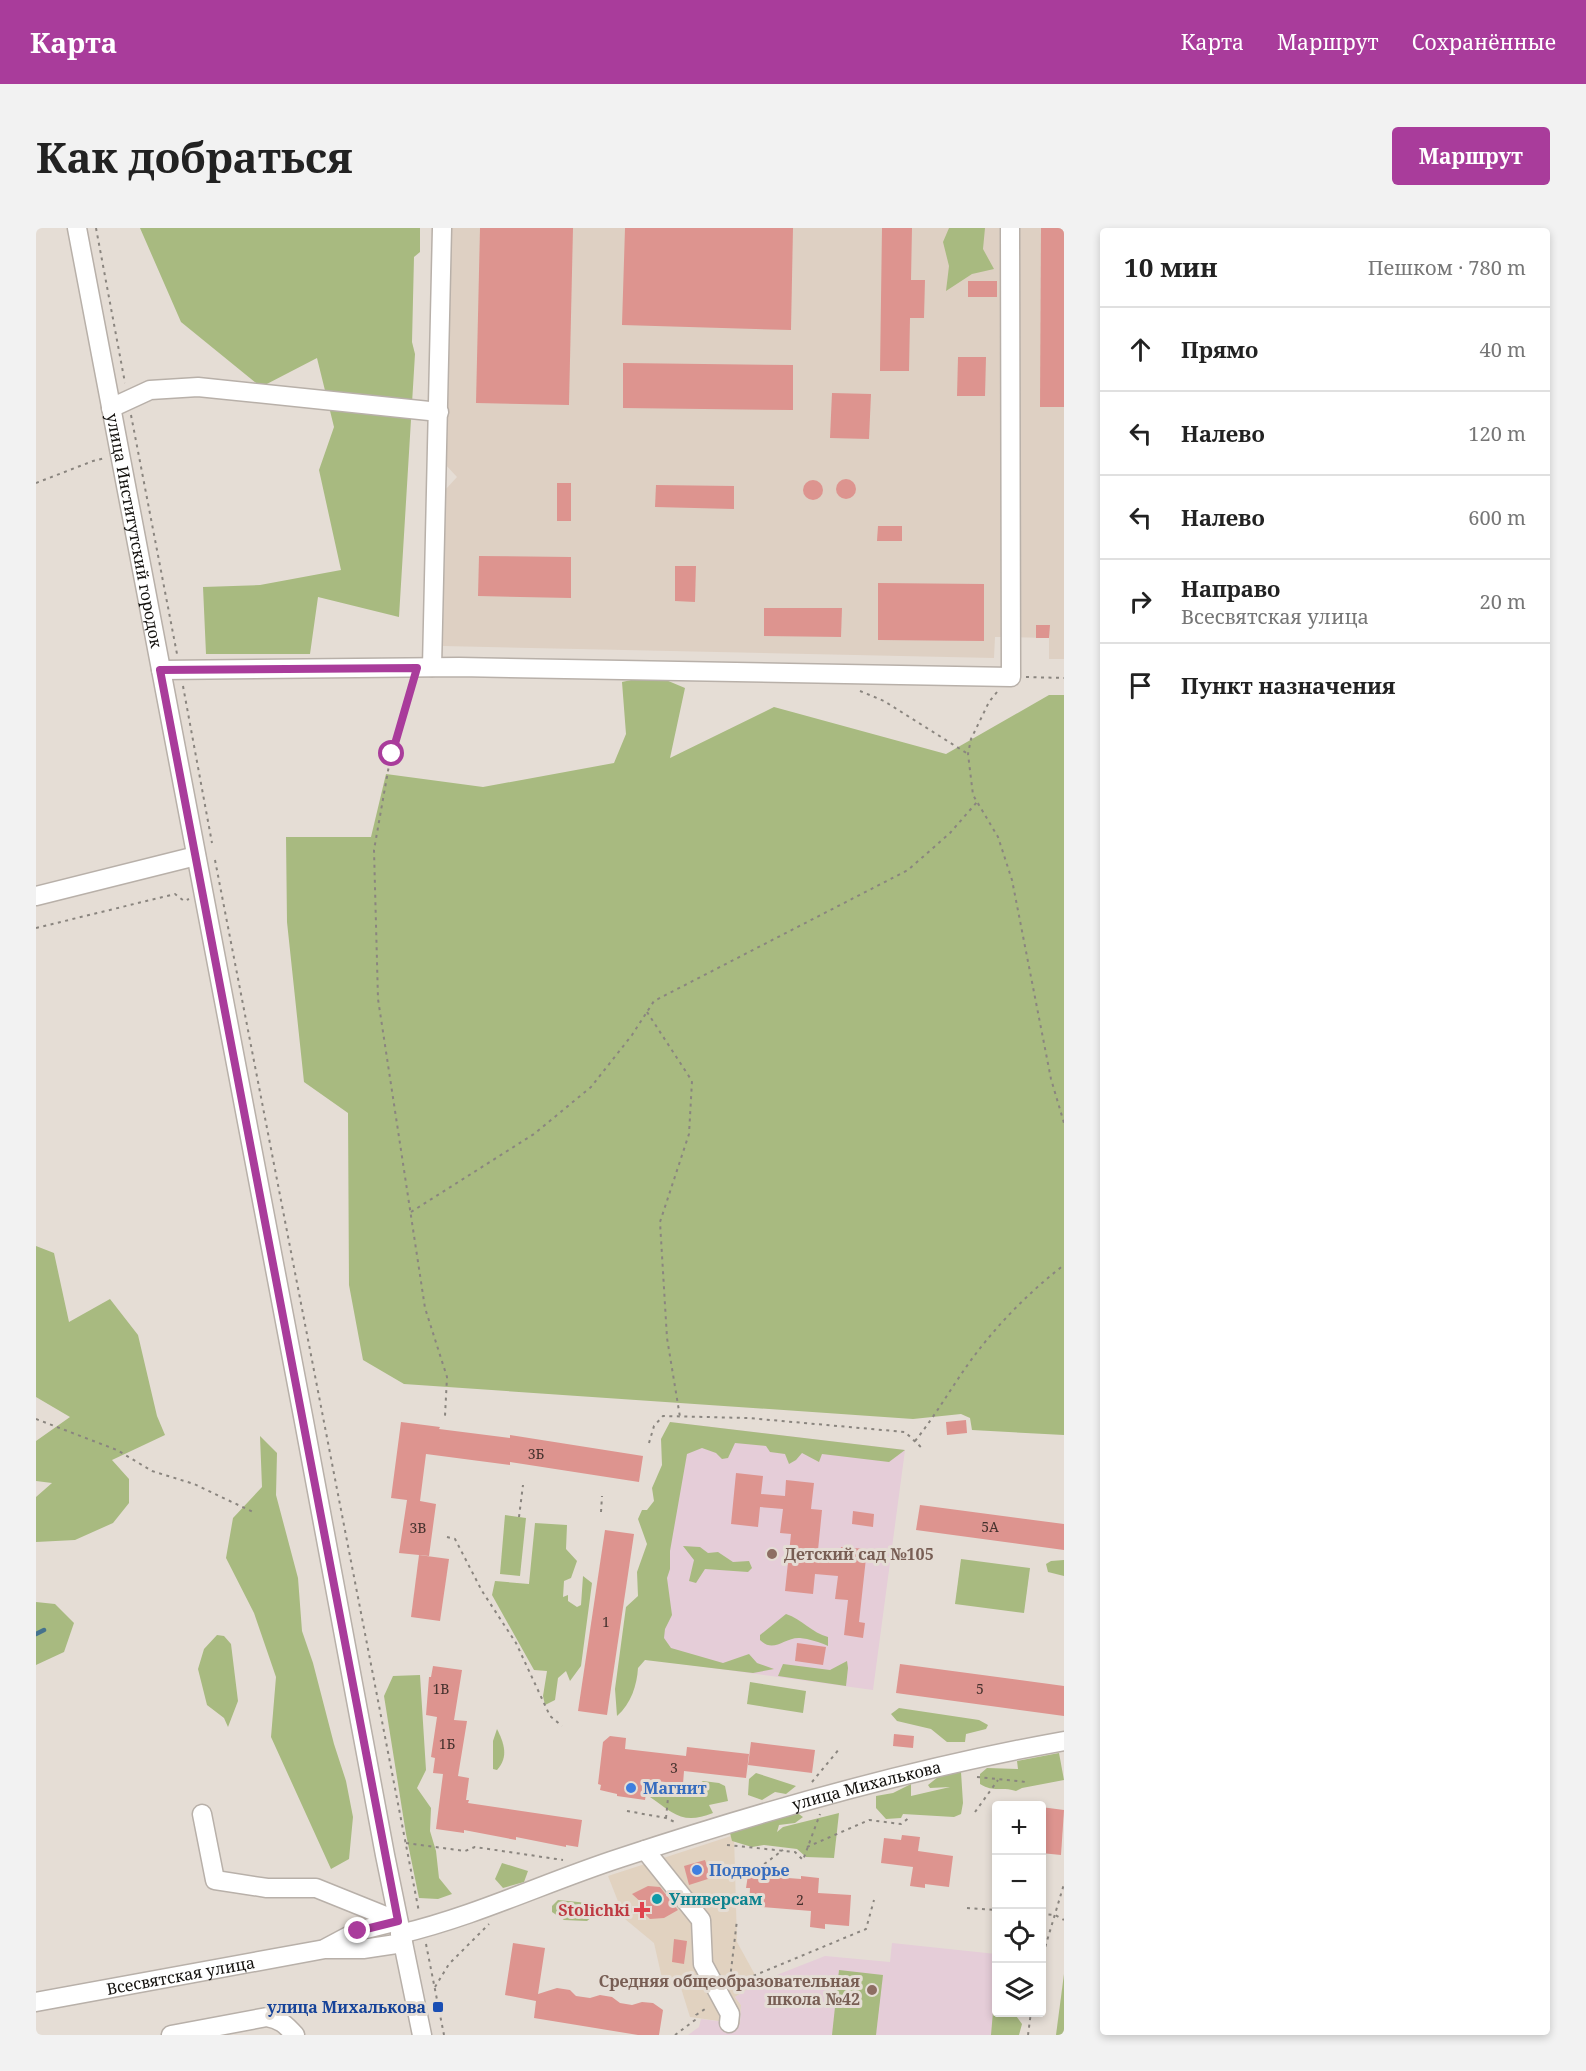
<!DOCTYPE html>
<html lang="ru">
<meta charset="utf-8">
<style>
:root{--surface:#fff;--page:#f2f2f2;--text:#222;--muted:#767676;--line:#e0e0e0;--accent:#a93c9b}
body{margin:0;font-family:"Noto Serif",serif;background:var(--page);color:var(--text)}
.controls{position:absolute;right:18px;bottom:18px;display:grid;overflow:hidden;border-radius:6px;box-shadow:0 3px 9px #0003}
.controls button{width:54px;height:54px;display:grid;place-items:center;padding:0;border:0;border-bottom:2px solid var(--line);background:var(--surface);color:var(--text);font:30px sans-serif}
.stop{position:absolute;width:18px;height:18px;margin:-14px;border:4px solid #a93c9b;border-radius:50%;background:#fff}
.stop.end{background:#a93c9b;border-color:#fff;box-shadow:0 2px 6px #0008}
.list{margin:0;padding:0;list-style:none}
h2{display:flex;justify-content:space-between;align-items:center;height:78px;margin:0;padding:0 24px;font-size:26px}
h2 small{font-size:20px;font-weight:400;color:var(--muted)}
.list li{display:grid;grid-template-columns:39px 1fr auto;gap:18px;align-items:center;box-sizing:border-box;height:84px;padding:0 24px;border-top:2px solid var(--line)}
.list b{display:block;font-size:22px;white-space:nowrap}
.list p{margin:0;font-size:20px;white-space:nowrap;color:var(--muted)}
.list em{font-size:20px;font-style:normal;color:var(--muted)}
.icon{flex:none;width:33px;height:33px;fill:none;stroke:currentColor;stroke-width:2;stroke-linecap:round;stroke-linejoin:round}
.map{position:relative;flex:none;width:1028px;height:1807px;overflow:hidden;border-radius:6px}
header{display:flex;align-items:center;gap:36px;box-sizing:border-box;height:84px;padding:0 30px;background:var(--accent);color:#fff}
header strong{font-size:28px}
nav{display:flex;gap:33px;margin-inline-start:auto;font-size:21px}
.intro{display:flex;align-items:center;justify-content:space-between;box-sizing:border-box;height:144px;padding:0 36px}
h1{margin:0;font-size:42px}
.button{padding:15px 27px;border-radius:6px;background:var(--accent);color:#fff;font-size:21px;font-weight:700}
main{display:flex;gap:36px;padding:0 36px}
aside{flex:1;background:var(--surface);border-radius:6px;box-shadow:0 3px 9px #0003}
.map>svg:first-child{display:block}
.commercial{fill:#e1d2c0}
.built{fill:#ded0c3}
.education{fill:#e5cdd8}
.green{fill:#a8ba80}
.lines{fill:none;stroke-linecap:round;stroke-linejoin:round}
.stream{stroke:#45728d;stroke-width:4.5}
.building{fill:#dd948f}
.minor-casing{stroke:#b8b0a9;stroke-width:21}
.path{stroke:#8a857f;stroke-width:2;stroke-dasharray:3 4.5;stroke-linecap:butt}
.minor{stroke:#fff;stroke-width:18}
.route{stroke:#a93c9b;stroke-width:8}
.education-dot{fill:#8d6e63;stroke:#e5ddd5;stroke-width:2}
.shop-dot{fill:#3f7fe0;stroke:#e5ddd5;stroke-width:2}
.culture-dot{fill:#0f9aa8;stroke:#e5ddd5;stroke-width:2}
.health-dot{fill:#e0444e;stroke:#e5ddd5;stroke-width:2}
.transit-dot{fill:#1a4fb4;stroke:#e5ddd5;stroke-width:2}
.labels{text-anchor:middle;stroke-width:6;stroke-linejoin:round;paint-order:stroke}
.number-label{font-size:14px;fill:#46322e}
.street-label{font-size:16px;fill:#13110e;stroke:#e5ddd5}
.education-label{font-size:16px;font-weight:bold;fill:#785e54;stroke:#e5ddd5;text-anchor:start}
.shop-label{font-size:16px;font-weight:bold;fill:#366cbe;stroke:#e5ddd5;text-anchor:start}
.culture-label{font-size:16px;font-weight:bold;fill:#0d838f;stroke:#e5ddd5;text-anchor:start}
.health-label{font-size:16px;font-weight:bold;fill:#be3a42;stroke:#e5ddd5;text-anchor:end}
.transit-label{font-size:16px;font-weight:bold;fill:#164399;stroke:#e5ddd5;text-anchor:end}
</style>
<header>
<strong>Карта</strong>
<nav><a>Карта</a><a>Маршрут</a><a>Сохранённые</a></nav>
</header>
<div class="intro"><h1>Как добраться</h1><a class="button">Маршрут</a></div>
<main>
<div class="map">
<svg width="1028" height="1807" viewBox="0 0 1028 1807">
<rect width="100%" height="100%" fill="#e5ddd5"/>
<!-- commercial -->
<polygon class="commercial" points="698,1607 701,1714 723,1754 699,1769 705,1777 704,1796 654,1789 645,1760 628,1759 618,1715 589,1691 572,1648"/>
<!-- built -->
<polygon class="built" points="411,0 1028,0 1028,431 1013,431 1013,410 974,409 959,409 958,430 407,418 409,262 421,249 407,234"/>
<!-- education -->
<g class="education">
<polygon points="634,1194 869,1222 837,1462 603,1430"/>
<polygon points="856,1715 960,1726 960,1784 969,1807 652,1807 663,1799 665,1791 704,1796 705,1777 699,1769 723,1754 789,1728 854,1734"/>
</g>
<!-- green -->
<g class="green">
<polygon points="104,0 384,0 384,24 378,29 376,114 379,126 363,389 282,369 274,426 170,426 167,359 224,357 305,342 283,242 298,199 281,130 225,159 145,94"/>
<polygon points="913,0 949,0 947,21 958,41 936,46 910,63 913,38 907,14"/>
<polygon points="618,447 649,460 634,530 738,479 910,526 1013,467 1028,467 1028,1207 936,1202 934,1190 925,1186 877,1191 368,1156 327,1132 313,1057 312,885 268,854 251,694 250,609 335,609 350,546 447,559 578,535 590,506 586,454"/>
<polygon points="0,1018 18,1025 33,1094 74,1071 102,1107 121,1188 129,1207 76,1232 93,1251 93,1275 77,1295 39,1312 0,1314 0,1269 16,1255 0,1253 0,1213 34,1189 0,1169"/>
<path d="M634,1194L869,1222L853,1234L786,1226L783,1234L766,1225L760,1232L753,1236L749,1226L734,1224L730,1218L699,1215L692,1230L686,1231L680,1225L666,1220L651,1226L634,1323V1341L631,1350L636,1387L629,1401L628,1410L635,1420L687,1435L713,1426L721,1435L738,1441L717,1445L609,1432L602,1440C601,1457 595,1476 581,1488L579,1461L590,1379L602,1368L601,1344L611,1316L602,1291L606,1282H611L618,1273L616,1260L626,1237L625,1211Z"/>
<polygon points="224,1208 241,1225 240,1267 262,1350 266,1403 277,1435 298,1516 310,1553 317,1589 313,1631 295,1641 235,1509 240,1449 218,1385 190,1330 197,1290 226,1259"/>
<polygon points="469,1287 490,1290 484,1348 464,1346"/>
<polygon points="499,1295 531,1297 530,1321 541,1333 535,1350 528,1353 527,1369 532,1367 532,1373 541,1379 545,1377 547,1348 556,1355 545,1438 534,1453 530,1443 522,1450 519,1472 509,1477 507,1468 511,1443 498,1442 456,1367 459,1353 493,1356"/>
<polygon points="647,1318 664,1319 672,1325 682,1324 697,1334 713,1333 716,1340 712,1344 669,1341 660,1355 653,1353 658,1332"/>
<polygon points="925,1331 994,1340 988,1385 919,1376"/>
<polygon points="1028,1332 1028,1348 1012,1344 1010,1336 1015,1333"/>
<polygon points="0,1374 19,1376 38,1395 28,1424 0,1437"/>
<path d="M750,1386C766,1391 776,1405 792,1409V1418C784,1414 773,1411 764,1410C748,1409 738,1426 724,1412V1407Z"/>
<polygon points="181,1407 188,1408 195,1416 202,1473 192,1499 188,1490 171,1477 162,1441 168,1421"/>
<polygon points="811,1433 812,1440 810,1458 742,1448 747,1436 794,1442"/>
<polygon points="384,1447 390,1542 381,1560 395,1580 394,1603 400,1623 403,1650 416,1666 402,1671 383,1670 370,1606 348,1468 357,1448"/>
<polygon points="714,1454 770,1463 767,1485 711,1476"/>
<polygon points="863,1480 943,1492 952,1497 950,1501 930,1506 929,1514 911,1514 895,1501 861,1493 855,1486"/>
<path d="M461,1501C468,1515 473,1529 461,1542L457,1541V1513Z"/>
<path d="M1023,1525L1028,1552L986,1560L980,1563C964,1558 959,1565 944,1556V1546L951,1540L982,1541L981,1533Z"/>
<polygon points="925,1544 927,1575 925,1586 918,1589 867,1586 865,1590 850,1591 840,1580 840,1568 857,1565 875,1556 875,1568 914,1559 894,1560 892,1557 907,1545"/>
<polygon points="720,1545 760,1558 750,1566 739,1564 726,1572 712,1567 713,1551"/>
<path d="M667,1553L683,1555L689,1558L692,1573L673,1577L677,1585C647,1597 638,1586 614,1569L617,1561L650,1565Z"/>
<polygon points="760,1584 767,1589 759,1595 743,1597 741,1604 747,1599 803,1585 798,1630 770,1629 761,1621 728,1617 716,1619 696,1613 694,1605"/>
<polygon points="466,1635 492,1643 488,1654 467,1660 459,1651"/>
<polygon points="522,1672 552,1675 557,1688 551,1693 528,1692 516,1684 516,1678"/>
<polygon points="803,1742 847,1747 840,1807 796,1807"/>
<polygon points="1028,1746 1028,1807 1020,1807"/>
<polygon points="960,1769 960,1784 978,1785 986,1796 983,1807 955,1807 958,1772"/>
</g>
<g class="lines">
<!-- stream -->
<polyline class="stream" points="0,1406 8,1402"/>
</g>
<!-- building -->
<g class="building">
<polygon points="444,0 537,0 533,177 440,175"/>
<polygon points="589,0 757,0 755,102 586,97"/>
<polygon points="846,0 876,0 875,52 889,52 888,90 874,90 873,143 844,143"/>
<polygon points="1005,0 1028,0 1028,179 1004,179"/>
<rect x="932" y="53" width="29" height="16"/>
<polygon points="922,129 950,129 949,168 921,168"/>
<polygon points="587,135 757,137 757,182 587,180"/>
<polygon points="796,165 835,166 833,211 794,210"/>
<circle cx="810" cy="261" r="10"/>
<circle cx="777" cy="262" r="10"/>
<rect x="521" y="255" width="14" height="38"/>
<polygon points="620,257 698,258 698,281 619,279"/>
<polygon points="842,298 866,298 866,313 841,313"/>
<polygon points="443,328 535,329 535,370 442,368"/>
<polygon points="639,338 660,338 659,374 639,373"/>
<polygon points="842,355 948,356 948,413 842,412"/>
<polygon points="728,380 806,380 805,409 728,408"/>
<polygon points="1000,397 1014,397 1013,410 1000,410"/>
<polygon points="930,1192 931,1205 911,1207 910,1194"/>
<polygon points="365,1194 404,1199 403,1201 474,1210 474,1207 607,1228 603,1254 474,1234 474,1237 390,1226 384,1273 400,1276 393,1328 363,1325 371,1272 355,1270"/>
<polygon points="700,1245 727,1248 725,1266 749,1268 750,1252 778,1255 775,1281 786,1282 781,1332 803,1334 805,1319 831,1321 823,1394 829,1395 827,1410 808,1407 812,1372 799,1371 802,1348 779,1346 777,1366 749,1363 755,1306 744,1305 747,1281 724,1279 722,1299 695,1296"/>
<polygon points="884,1277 1028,1296 1028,1322 880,1302"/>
<polygon points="817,1283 838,1286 837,1299 816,1296"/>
<polygon points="569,1302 598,1306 571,1487 542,1483"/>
<polygon points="383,1327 413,1331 404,1393 375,1389"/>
<polygon points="761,1415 790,1419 787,1437 759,1433"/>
<polygon points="864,1436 1028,1458 1028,1488 860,1465"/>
<polygon points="397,1438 426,1442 418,1492 431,1493 422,1548 433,1550 430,1572 433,1572 432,1575 546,1592 542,1619 530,1617 530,1619 480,1609 480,1612 428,1602 428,1605 400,1601 407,1546 397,1545 399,1530 395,1529 401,1489 390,1487 393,1449 395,1449"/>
<polygon points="858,1506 878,1508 877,1520 857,1518"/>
<polygon points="574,1508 590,1510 589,1521 650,1528 651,1519 713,1526 710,1550 648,1543 647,1556 612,1552 609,1572 581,1568 581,1566 564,1562 565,1557 562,1556 567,1514"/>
<polygon points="715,1514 779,1522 776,1545 712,1537"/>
<polygon points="1005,1579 1028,1582 1025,1627 1005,1625"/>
<polygon points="866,1607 884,1609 882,1623 917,1628 913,1659 889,1656 889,1660 874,1658 877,1639 845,1635 848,1610 865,1612"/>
<polygon points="669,1632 675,1650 653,1657 648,1638"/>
<polygon points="712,1647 765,1651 765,1648 783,1650 782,1665 815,1667 813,1698 789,1696 789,1701 774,1699 775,1683 713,1678 714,1660 710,1660"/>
<polygon points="612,1658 624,1659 642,1682 628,1690 614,1691 602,1680 606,1675 596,1666"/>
<polygon points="638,1711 651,1713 648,1736 636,1734"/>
<polygon points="477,1715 509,1720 502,1766 521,1760 534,1762 540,1768 554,1770 564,1767 576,1769 584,1775 596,1777 606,1774 617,1775 627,1782 623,1807 602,1807 498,1790 500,1773 469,1767"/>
</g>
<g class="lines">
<defs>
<g id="minor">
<path id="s1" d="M41,0L267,1188L349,1627L386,1807"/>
<polyline points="75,180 114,162 162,159 403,184"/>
<polyline points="396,439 406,0"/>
<polyline points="125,442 423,439 975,449 974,0"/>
<polyline points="0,668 160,628"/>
<polyline points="166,1586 179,1652 231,1660 280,1660 362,1693"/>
<polyline points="609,1622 665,1692 667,1736 694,1786 693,1795"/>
<path id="s2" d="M364,1706C440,1688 510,1654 584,1630C729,1582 877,1540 1028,1513"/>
<polyline points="290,1720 322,1703 362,1693"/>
<path id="s3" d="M0,1774L289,1721H327L367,1715"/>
<path d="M135,1807L231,1789C244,1791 250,1797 259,1807"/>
</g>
</defs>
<!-- minor casing -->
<use href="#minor" class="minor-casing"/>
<!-- path -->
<g class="path">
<polyline points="60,0 89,155"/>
<polyline points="95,187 141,426"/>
<polyline points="0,255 57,233 69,230"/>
<polyline points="990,449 1028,450"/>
<polyline points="377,454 355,526 338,622 342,771 389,1080 411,1149 409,1188"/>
<polyline points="147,458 176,615"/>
<polyline points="824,463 848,473 932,526"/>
<polyline points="961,464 953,474 935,511 932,526 937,567 962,609 976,652 1015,851 1028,895"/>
<polyline points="179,632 383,1684"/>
<polyline points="0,700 139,666 148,673 153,671"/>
<polyline points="611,784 656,853 653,906 624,994 631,1110 644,1189"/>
<polyline points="375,984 498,906 555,859 596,807 618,773 872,642 914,605 941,574"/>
<polyline points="0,1191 81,1222 116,1243 158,1256 217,1284"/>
<path d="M879,1213C896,1192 909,1170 924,1148C951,1107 989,1067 1028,1037"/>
<polyline points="613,1215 618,1198 627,1188 712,1190 869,1204 888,1222"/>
<polyline points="565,1284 566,1268"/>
<polyline points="483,1289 487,1257"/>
<polyline points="411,1309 419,1311 446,1363 480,1415 514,1488 526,1498"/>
<polyline points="941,1549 990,1554"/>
<polyline points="776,1554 804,1520"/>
<polyline points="591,1583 630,1590 641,1595"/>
<polyline points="939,1584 962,1552"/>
<polyline points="630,1590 633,1560"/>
<polyline points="370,1615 429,1623 439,1619 527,1632"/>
<polyline points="691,1617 759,1624 767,1632 784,1586"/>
<polyline points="771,1619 833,1592 865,1596 874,1589"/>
<polyline points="693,1642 719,1643 747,1622"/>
<polyline points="931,1680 960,1682"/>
<polyline points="1005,1686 1019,1687 1028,1692"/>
<polyline points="390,1716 408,1807"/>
<polyline points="1005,1733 1028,1656"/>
<polyline points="694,1751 701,1692"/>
<polyline points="399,1759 413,1736 453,1696"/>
<polyline points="699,1761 717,1748 830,1701 838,1672"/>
<polyline points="639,1807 659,1792 660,1787 672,1779"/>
<polyline points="992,1807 995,1784"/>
</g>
<!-- minor -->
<use href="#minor" class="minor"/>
</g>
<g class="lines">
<!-- route -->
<polyline class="route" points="322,1703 362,1693 124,442 381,440 356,526"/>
</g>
<!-- markers -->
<g class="education-dot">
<circle cx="736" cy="1326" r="6"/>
<circle cx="836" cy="1762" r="6"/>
</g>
<g class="shop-dot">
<circle cx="595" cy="1560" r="6"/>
<circle cx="661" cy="1642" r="6"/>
</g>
<circle class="culture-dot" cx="621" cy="1671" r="6"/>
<path class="health-dot" d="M603 1673h6v6h6v6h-6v6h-6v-6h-6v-6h6z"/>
<rect class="transit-dot" x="396" y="1773" width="12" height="12" rx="3"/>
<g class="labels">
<!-- number labels -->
<g class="number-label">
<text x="500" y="1231">3Б</text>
<text x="954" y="1304">5А</text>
<text x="382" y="1305">3В</text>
<text x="570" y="1399">1</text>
<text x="405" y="1466">1В</text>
<text x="944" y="1466">5</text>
<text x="411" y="1521">1Б</text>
<text x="638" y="1545">3</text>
<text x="764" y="1677">2</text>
</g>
<!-- street labels -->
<g class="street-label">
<text dy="6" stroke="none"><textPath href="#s1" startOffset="308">улица Институтский городок</textPath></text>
<text dy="6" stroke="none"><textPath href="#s2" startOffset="490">улица Михалькова</textPath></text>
<text dy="6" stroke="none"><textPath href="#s3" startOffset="147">Всесвятская улица</textPath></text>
</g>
<!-- education labels -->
<g class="education-label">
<text x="748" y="1332">Детский сад №105</text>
<text x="824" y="1759" text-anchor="end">Средняя общеобразовательная<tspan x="824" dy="18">школа №42</tspan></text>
</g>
<!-- shop labels -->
<g class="shop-label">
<text x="607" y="1566">Магнит</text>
<text x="673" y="1648">Подворье</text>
</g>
<!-- culture labels -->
<g class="culture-label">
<text x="633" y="1677">Универсам</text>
</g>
<!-- health labels -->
<g class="health-label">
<text x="594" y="1688">Stolichki</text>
</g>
<!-- transit labels -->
<g class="transit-label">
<text x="390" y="1785">улица Михалькова</text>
</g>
</g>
</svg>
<div class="controls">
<button>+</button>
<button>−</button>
<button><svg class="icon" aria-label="locate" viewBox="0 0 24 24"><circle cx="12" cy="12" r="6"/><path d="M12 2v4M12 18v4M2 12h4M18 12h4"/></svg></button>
<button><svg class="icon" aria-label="layers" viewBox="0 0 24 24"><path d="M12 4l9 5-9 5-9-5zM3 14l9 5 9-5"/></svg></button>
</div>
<div class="stop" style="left:356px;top:526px"></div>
<div class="stop end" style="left:322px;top:1703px"></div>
</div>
<aside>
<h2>10 мин<small>Пешком · 780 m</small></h2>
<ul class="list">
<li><svg class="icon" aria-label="ahead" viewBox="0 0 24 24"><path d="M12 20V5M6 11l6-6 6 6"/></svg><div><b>Прямо</b></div><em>40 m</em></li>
<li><svg class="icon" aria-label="left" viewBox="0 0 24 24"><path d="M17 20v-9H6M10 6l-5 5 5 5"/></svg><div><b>Налево</b></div><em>120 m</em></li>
<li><svg class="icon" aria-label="left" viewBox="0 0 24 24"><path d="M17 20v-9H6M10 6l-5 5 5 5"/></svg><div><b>Налево</b></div><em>600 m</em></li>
<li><svg class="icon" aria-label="right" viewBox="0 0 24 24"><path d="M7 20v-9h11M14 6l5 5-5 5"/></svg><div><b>Направо</b><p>Всесвятская улица</p></div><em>20 m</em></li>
<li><svg class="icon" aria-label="arrive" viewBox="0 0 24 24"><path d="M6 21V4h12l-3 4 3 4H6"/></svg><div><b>Пункт назначения</b></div></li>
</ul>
</aside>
</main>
